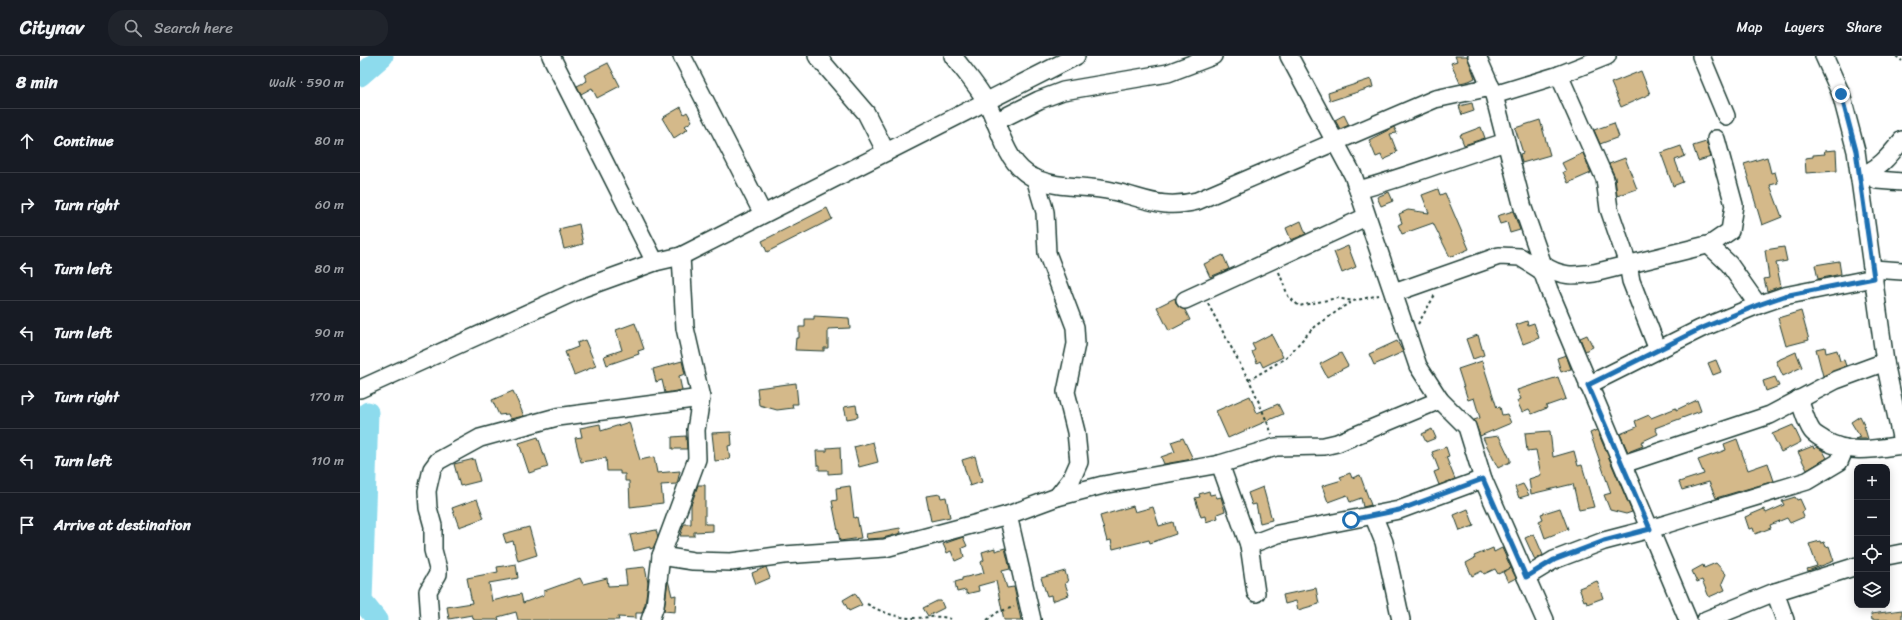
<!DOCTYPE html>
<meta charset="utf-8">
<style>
:root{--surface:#171b24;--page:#20242c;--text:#f1f3f6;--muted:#9ea1a6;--line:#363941}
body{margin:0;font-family:Sriracha,sans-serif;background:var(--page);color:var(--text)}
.controls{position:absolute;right:12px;bottom:12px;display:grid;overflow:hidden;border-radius:8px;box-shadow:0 2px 10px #0003}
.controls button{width:36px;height:36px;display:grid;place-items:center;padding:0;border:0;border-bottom:1px solid var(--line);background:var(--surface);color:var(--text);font:20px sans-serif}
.stop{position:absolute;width:12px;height:12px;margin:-9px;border:3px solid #1f6fb2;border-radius:50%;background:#fff}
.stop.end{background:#1f6fb2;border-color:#fff;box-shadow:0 1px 4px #0008}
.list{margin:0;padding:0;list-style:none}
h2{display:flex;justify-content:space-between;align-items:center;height:52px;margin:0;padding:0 16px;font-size:17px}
h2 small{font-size:13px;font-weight:400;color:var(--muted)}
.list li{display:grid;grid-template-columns:26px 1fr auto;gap:12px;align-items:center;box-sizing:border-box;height:64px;padding:0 16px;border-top:1px solid var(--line)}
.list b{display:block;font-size:15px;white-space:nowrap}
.list em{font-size:13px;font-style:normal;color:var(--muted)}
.icon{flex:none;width:22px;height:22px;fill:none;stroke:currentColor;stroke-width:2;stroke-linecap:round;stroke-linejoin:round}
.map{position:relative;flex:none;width:1542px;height:564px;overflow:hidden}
header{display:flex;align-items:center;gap:24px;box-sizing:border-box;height:56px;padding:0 20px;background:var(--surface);border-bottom:1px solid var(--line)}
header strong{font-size:19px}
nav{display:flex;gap:22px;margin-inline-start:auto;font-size:14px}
.search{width:280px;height:36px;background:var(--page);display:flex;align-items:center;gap:10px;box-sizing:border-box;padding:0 14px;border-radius:16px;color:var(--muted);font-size:15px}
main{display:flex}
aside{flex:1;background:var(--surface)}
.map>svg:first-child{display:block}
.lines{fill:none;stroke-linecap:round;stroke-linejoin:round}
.river{stroke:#8ddbed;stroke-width:21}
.building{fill:#d4b98a;stroke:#1f3d34}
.minor-casing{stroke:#1f3d34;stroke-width:20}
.path{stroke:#1f3d34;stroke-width:2;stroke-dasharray:3 3;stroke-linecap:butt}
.minor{stroke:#fff;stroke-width:17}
.route{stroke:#1f6fb2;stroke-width:5}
</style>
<header>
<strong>Citynav</strong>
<div class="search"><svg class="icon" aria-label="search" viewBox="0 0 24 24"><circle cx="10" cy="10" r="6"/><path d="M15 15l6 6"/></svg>Search here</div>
<nav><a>Map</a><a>Layers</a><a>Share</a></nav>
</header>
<main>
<aside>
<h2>8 min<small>Walk · 590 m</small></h2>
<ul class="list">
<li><svg class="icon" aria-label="ahead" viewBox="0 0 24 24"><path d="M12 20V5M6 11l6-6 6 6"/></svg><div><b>Continue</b></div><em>80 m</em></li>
<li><svg class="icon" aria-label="right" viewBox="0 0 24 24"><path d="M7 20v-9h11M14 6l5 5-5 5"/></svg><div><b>Turn right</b></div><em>60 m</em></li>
<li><svg class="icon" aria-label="left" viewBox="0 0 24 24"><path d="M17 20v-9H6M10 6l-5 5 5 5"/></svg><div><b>Turn left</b></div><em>80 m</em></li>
<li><svg class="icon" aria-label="left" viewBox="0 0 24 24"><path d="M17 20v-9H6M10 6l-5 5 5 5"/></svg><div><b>Turn left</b></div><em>90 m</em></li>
<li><svg class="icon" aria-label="right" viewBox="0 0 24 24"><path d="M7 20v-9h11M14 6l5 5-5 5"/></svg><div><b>Turn right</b></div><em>170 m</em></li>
<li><svg class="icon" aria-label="left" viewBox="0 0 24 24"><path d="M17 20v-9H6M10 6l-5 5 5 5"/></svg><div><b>Turn left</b></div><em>110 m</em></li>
<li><svg class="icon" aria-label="arrive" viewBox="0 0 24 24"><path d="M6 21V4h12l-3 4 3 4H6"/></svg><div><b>Arrive at destination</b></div></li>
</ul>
</aside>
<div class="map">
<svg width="1542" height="564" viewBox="0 0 1542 564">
<rect width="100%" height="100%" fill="#fff"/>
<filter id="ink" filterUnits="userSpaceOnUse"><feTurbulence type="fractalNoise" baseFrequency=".025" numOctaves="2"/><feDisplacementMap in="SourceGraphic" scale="8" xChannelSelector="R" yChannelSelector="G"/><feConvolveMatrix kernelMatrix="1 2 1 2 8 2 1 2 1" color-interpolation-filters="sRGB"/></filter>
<g filter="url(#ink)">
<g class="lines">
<!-- river -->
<g class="river">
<polyline points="0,20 23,0"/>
<polyline points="8,356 2,545 17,564"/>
</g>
</g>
<!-- building -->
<g class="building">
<polygon points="1095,0 1107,0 1115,22 1109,25 1100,27 1091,7 1097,5"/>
<polygon points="248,7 260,30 237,42 232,32 221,38 217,30 227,25 224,19"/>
<polygon points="1281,15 1290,38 1261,51 1251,27"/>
<polygon points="1011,23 1013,31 970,45 968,37"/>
<polygon points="1112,47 1114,55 1102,59 1099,50"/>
<polygon points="321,51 324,58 327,56 332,65 325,70 328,73 314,82 302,62"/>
<polygon points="984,59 989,69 980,73 975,64"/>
<polygon points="1180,64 1190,99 1162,107 1160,98 1163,97 1155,72"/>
<polygon points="1254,67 1259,81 1240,88 1234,74"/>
<polygon points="1034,71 1037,77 1030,78 1037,96 1031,98 1032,100 1023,104 1021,99 1016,101 1009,84"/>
<polygon points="1121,71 1125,82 1104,89 1100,79"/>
<polygon points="1346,86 1351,101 1338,105 1333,90"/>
<polygon points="1321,90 1325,100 1315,104 1323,126 1313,130 1301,97"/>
<polygon points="1476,94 1477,115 1446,117 1445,102 1453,101 1453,99 1465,98 1464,95"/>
<polygon points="1223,97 1231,117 1208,127 1203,116 1206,115 1202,107"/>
<polygon points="1407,101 1411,117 1415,116 1418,127 1410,129 1422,161 1402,169 1384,108"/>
<polygon points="1265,102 1277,133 1257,140 1255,121 1249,108"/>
<polygon points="1078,133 1080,139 1085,137 1109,193 1090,201 1073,167 1042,178 1038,169 1042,167 1039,158 1048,154 1069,157 1062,139"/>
<polygon points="1029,136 1033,145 1021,150 1017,141"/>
<polygon points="467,152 472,163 407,196 402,185"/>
<polygon points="1153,155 1160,174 1150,177 1147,166 1140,168 1137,160"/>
<polygon points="941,165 946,178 931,184 926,172"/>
<polygon points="219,168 223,188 204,193 199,173"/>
<polygon points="988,190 996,211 982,217 974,196"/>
<polygon points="1424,191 1427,205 1416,207 1421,230 1407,235 1404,223 1409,222 1405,194"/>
<polygon points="863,199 869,213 850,221 844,208"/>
<polygon points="1479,205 1481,218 1458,223 1455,209"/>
<polygon points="815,242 816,248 820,252 825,254 830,264 809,275 797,251"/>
<polygon points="1441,255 1449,284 1426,290 1418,262"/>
<polygon points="454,260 489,262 490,272 468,273 468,292 464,292 464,295 435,294 436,282 439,282 439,271 445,271 445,263 454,263"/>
<polygon points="1167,265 1168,269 1174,267 1179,282 1163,288 1156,269"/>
<polygon points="275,267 284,293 278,295 279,298 247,309 244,300 262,294 256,274"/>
<polygon points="911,278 923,301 903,311 900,305 897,307 892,296 895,294 892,288"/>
<polygon points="1118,279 1124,299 1113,303 1106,283"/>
<polygon points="1227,279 1233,291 1225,295 1220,282"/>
<polygon points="225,284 236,310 214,319 205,296 218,291 217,287"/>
<polygon points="1037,285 1043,296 1014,309 1009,298"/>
<polygon points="1465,291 1466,297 1477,294 1480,305 1484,304 1486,310 1463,320 1456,293"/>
<polygon points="1436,296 1442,311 1423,320 1416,305"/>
<polygon points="981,297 988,310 967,321 960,308"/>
<polygon points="1206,299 1211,313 1201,316 1197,302"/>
<polygon points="1356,304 1361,316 1353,319 1348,307"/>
<polygon points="322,305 325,318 319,320 322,334 305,337 302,324 296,326 293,313"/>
<polygon points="1122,305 1137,352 1140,351 1142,359 1147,358 1151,367 1120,380 1114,364 1120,362 1114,342 1108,344 1098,313"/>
<polygon points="1198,321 1206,343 1186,350 1187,352 1172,358 1169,353 1162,356 1157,345 1161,343 1157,334"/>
<polygon points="1415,321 1419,330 1406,335 1403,325"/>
<polygon points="436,327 438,348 432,348 433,352 417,354 399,349 397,332"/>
<polygon points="153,335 164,360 150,363 148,358 139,359 132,344"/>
<polygon points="890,340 897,357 918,348 923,358 868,382 856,355"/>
<polygon points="1337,344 1341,355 1295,372 1298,378 1281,386 1283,390 1268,396 1260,378 1277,371 1275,365 1289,359 1291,362 1316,352 1316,354"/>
<polygon points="496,349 498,361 487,363 484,351"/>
<polygon points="1500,360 1503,366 1508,383 1495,383 1500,381 1491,366"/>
<polygon points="269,366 280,404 294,401 297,417 320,415 317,428 301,429 303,447 270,451 269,425 265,425 265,418 260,418 260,415 247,415 246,402 221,406 215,382 222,381 220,372 240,368 241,375"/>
<polygon points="1433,369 1441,386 1421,396 1412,378"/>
<polygon points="1072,373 1076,382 1066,386 1062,378"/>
<polygon points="1237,374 1272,456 1266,458 1250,454 1244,439 1251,437 1230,377"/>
<polygon points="1190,375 1193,401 1214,395 1218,410 1222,409 1234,451 1219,454 1213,428 1171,438 1169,423 1181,419 1176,394 1167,395 1165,377"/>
<polygon points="371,376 372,389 368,390 370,403 355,405 352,377"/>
<polygon points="326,380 327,393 312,393 312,381"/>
<polygon points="1139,380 1150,403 1150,406 1138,412 1123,382"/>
<polygon points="178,381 188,411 169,417 159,387"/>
<polygon points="823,382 833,403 804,408 801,401 815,396 811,386"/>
<polygon points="1377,383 1388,414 1408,407 1414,425 1356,442 1349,426 1322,434 1319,426 1344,418 1338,404 1366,394 1364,388"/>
<polygon points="513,386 518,406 499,411 494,391"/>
<polygon points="1453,390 1454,393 1457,391 1463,395 1467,402 1447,414 1438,396"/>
<polygon points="480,391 481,417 468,418 468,414 459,414 459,409 457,409 456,395 467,395 467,392"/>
<polygon points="1086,391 1089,400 1086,401 1095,423 1079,429 1074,416 1079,414 1072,396"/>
<polygon points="615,400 622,426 610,430 602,404"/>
<polygon points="114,403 120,425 100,430 94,408"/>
<polygon points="990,417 992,422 1000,419 1011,449 1003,451 1001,442 990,446 987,439 968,446 962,430 982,424 980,421"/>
<polygon points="1163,428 1169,439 1159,442 1155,431"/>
<polygon points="338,429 345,429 345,468 353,468 353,475 334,476 334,480 320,480 324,468 331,468 331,449"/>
<polygon points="490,430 494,462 497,461 501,482 480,485 472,445 477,444 476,432"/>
<polygon points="903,431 912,464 900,467 896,448 892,449 888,437"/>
<polygon points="849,435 850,439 855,438 857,442 861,441 865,455 857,458 858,462 846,466 845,460 841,461 835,442 840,441 839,438"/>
<polygon points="580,438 581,442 586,441 590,461 571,465 566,440"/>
<polygon points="1435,441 1437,444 1440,443 1445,454 1442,456 1444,461 1430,467 1427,462 1410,469 1411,472 1395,478 1393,472 1389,473 1385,461 1404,453 1406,457 1424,449 1422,445"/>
<polygon points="117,443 124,462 99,471 92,452"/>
<polygon points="773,450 775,456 793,451 799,470 813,466 816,478 790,487 789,484 753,493 751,484 747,485 740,460"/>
<polygon points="1200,452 1208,473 1185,482 1179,465 1183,463 1181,458"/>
<polygon points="1108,453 1114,470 1100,475 1094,459"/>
<polygon points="169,471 177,499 158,505 153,485 146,487 143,478"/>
<polygon points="540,472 541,477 523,482 507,483 506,478"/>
<polygon points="296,474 298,481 293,492 290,493 290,491 274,495 270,479"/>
<polygon points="1174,478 1183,499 1175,504 1165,482"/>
<polygon points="603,481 607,490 602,492 604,501 595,505 591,495 587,497 583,488"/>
<polygon points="1460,485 1461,487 1464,486 1466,491 1469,490 1474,505 1448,515 1447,513 1457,510 1449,488"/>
<polygon points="635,492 635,495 645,492 650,513 642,515 647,532 654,531 661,564 644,564 636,525 618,530 619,535 606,538 606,534 597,536 595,526 602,524 602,522 624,517 621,506 624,504 622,496"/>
<polygon points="1133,492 1134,496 1142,492 1151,512 1138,518 1135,513 1124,518 1122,515 1112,520 1106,507 1115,502 1114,500"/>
<polygon points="1356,507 1366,518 1362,527 1365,534 1349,541 1342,524 1337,526 1332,515 1343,509 1344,512"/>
<polygon points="156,508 158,522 129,527 132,545 161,538 163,547 184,539 184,535 220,522 223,528 247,522 248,530 267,529 265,513 285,511 288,527 285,548 282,557 276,557 276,562 258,561 259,564 158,564 156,556 138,561 139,564 114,564 112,559 89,563 87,551 112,547 107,522 138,516 137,511"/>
<polygon points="406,511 410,522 396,528 392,517"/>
<polygon points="1151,512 1156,522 1148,526 1143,516"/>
<polygon points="705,515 708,526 705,527 709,539 692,545 691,539 687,540 681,522"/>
<polygon points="308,524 312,540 316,539 315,556 304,555"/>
<polygon points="1237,525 1243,542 1227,548 1226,544 1224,545 1219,532"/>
<polygon points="956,532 959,548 938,554 936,545 925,548 923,539"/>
<polygon points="495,537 502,549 489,555 483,544"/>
<polygon points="577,545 581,545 584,552 568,560 563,552"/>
<polygon points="1542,554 1542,564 1512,564 1511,558"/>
</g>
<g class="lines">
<defs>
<g id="minor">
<polyline points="191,0 295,206"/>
<polyline points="322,0 403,158"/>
<polyline points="457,0 506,57 526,96"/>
<path d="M593,0C604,15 618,30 627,47C641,73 645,108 674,122C698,133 727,129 752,135C785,142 801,154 837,145L1075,43L1131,31"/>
<polyline points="929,0 993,119 1058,310 1080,344 1107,371 1123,423 1185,564"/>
<polyline points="1117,0 1134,39 1163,152 1183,209 1182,215 1189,234 1328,564"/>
<polyline points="1341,0 1366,60"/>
<polyline points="1464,0 1481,38 1496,95 1525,306 1542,386"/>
<polyline points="1199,19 1245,123 1249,153 1268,208 1271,225 1298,294"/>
<polyline points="1134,39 1199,19 1247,0"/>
<polyline points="635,66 679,44 703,35 808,17 853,0"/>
<polyline points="1507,118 1517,124 1542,126"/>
<path d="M1499,119C1517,116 1531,98 1542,84"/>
<polyline points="675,122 685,156 687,197 715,271 716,288 706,336 716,376 719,406 712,422 697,441"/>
<path d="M998,134C1048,121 1096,101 1146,86"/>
<polyline points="1351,188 1353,193 1369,208 1398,249"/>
<path d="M1183,209C1201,221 1213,220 1234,217L1351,188L1370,175L1374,149L1356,83"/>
<polyline points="1513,213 1542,215"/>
<polyline points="1034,237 1139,200 1160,201 1182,215"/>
<polyline points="825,244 1006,161"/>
<polyline points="1228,329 1340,273 1398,249 1424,240 1514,222"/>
<polyline points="0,333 223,232 295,206 321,200 716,0"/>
<path d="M1439,343C1443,353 1446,367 1452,375C1455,379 1460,381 1464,384C1489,399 1515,393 1542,389"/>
<polyline points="860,408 889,489 896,537"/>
<polyline points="1263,408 1410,359 1476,324 1525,306"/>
<polyline points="648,459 672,564"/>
<polyline points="1013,459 1024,486 1041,564"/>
<polyline points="889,489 918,478 1039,454 1123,423"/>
<polyline points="301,500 333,505 371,506 424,499 525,492 648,459 697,441 743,429 860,408 916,391 964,390 977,387 1080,344"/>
<polyline points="1527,500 1542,497"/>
<polyline points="1166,521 1194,504 1244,485 1290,473 1447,425 1479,406 1485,392"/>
<polyline points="1415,536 1425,564"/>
<polyline points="70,564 68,535 78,518 78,513 73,494 73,470 68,452 67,435 72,413 78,405 120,382 197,361 341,342"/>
<polyline points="290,564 295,550 301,500 337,403 336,374 341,342 325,272 321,200"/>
<polyline points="1346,564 1415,536 1497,510"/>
</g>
</defs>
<!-- minor casing -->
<use href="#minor" class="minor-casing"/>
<!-- path -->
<g class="path">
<polyline points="1536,0 1542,5"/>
<polyline points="919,216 928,240 939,250 977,242 993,245"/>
<polyline points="848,248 893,332 912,378"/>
<polyline points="1058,268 1076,237"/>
<polyline points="889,324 926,302 952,273 983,251 993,245 1019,239"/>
<path d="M507,548C522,556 536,562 553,562C569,562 578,558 594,564"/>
<polyline points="627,564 638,556 654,551"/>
</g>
<!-- minor -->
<use href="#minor" class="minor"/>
</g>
</g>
<g class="lines" filter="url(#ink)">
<!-- route -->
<polyline class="route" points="991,464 1039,454 1123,423 1166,521 1194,504 1244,485 1290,473 1228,329 1340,273 1398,249 1424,240 1514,222 1496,95 1481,38"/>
</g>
</svg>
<div class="controls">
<button>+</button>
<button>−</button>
<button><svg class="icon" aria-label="locate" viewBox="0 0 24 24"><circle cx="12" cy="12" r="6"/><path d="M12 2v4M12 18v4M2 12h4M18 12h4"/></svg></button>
<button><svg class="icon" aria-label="layers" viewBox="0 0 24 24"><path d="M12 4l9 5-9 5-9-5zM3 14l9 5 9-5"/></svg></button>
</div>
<div class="stop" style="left:991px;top:464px"></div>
<div class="stop end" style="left:1481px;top:38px"></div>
</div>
</main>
